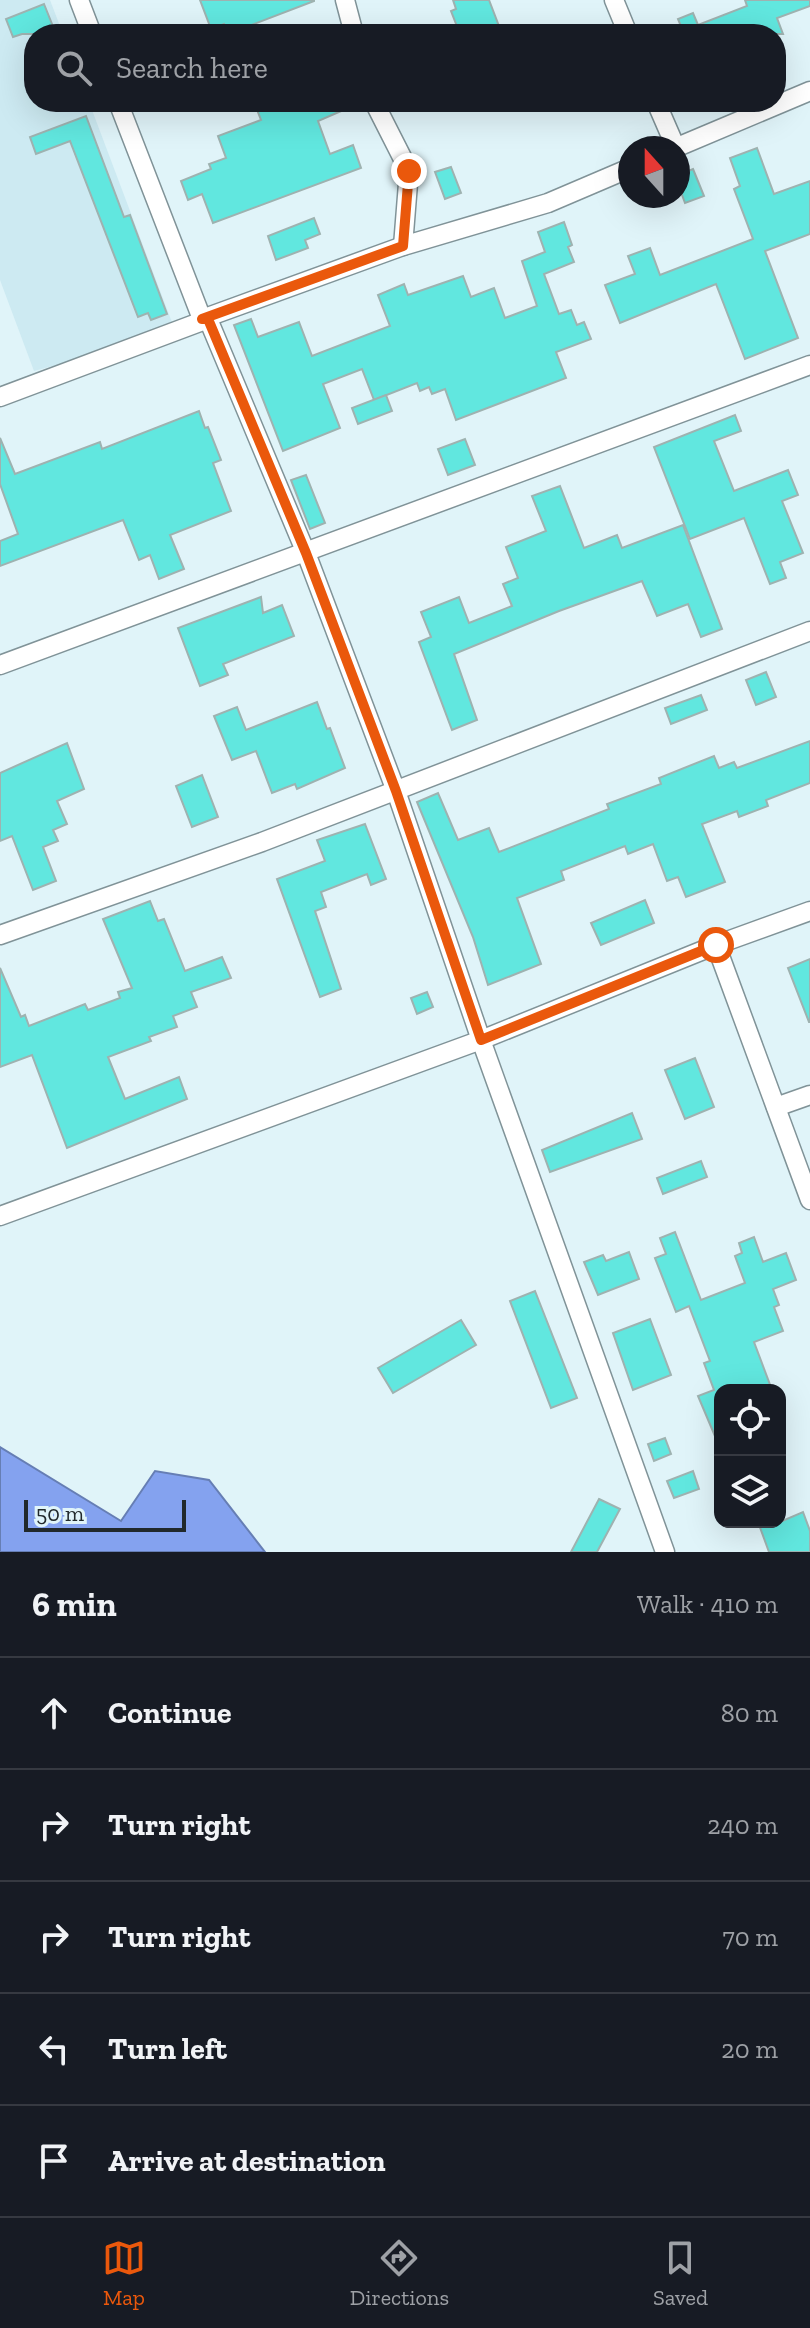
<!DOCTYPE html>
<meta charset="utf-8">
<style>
:root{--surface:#171b24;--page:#20242c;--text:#f1f3f6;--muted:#9ea1a6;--line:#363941;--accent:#ea580c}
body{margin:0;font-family:"Zilla Slab",serif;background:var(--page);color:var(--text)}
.controls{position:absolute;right:24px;bottom:24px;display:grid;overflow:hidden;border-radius:16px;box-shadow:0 8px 32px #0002}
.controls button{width:72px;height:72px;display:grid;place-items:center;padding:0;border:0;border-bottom:2px solid var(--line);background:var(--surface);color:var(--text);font:40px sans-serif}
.compass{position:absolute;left:618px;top:136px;width:72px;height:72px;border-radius:50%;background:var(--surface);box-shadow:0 8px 32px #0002;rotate:339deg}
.scale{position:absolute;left:24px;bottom:20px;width:162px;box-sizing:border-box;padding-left:8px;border:4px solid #21292b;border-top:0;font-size:22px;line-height:28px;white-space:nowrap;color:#21292b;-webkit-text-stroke:6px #e0f4f9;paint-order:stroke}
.stop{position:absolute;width:24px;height:24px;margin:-18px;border:6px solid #ea580c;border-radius:50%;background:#fff}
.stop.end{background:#ea580c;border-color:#fff;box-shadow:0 2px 8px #0008}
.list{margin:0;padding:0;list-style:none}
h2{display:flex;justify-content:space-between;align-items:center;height:104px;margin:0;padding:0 32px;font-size:34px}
h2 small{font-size:26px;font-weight:400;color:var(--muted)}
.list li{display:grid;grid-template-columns:52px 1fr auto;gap:24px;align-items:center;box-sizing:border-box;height:112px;padding:0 32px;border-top:2px solid var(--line)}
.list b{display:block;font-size:30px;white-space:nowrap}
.list em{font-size:26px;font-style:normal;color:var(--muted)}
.icon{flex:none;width:44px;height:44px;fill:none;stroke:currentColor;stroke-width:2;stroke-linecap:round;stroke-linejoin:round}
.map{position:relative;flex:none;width:810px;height:1552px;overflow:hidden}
.search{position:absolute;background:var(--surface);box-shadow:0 8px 32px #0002;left:24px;right:24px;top:24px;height:88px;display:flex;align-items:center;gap:20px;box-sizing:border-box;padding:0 28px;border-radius:32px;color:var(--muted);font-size:30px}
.sheet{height:664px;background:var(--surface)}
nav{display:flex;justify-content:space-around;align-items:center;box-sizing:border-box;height:112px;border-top:2px solid var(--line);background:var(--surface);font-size:22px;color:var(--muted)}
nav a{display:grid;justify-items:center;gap:4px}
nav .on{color:var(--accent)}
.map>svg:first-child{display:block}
.built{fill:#cdeaf2}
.water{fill:#84a2ef;stroke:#667eb4;stroke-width:2}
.building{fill:#61e7df;stroke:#9eb2b0;stroke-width:2}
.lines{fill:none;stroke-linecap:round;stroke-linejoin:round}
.street-casing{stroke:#809398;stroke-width:21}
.street{stroke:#fff;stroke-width:18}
.route{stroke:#ea580c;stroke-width:10}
</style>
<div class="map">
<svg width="810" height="1552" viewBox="0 0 810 1552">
<rect width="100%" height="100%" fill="#e0f4f9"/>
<!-- built -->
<polygon class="built" points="0,0 50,0 63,34 34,34 34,102 89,102 176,333 34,371 0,280"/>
<!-- water -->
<polygon class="water" points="0,1447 121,1521 155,1471 209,1480 265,1552 0,1552"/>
<!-- building -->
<g class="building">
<polygon points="200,0 314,0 314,1 228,34 224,24 211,29"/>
<polygon points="453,0 489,0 502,34 460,34 451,11 456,9"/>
<polygon points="745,0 810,0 810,6 777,18 783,34 679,34 683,31 678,19 693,13 698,25 747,6"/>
<polygon points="44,4 56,34 22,34 13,37 6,19"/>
<polygon points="254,102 362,102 318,121 330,154 353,145 361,168 213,223 202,194 188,200 181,181 211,169 209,164 226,158 218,136 261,120"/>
<polygon points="86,116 124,217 130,215 167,314 151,320 148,313 138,317 70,141 36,154 30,137"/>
<polygon points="757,148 774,194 810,181 810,234 765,251 798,338 745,359 716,284 620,323 605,285 635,274 628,256 650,248 660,275 753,239 734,189 740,186 730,158"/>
<polygon points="451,167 461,193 445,199 435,172"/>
<polygon points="693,169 704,196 685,203 678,184 678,175"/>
<polygon points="314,218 320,234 305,240 308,248 276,260 268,236"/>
<polygon points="564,222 572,245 568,247 574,262 544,274 559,314 571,310 577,325 584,322 591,339 556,352 566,378 456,420 445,389 432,394 429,387 420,391 417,383 374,400 362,369 323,384 340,428 283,451 234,325 251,319 258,337 299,322 312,356 390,326 378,295 404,284 408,295 463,276 471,297 494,288 505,318 537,306 522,261 545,252 538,232"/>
<polygon points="386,395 392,411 358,424 352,408"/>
<polygon points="199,411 205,428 208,427 221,460 213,463 231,511 170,535 184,569 159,579 150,555 139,560 123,520 0,566 0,541 18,534 0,484 0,438 15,474 100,442 102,449"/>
<polygon points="735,415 741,431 714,441 734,491 788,470 798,495 782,501 803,553 780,562 786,578 770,584 744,518 690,539 654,447"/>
<polygon points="465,439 475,465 448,475 438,449"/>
<polygon points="306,475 325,523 310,529 291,480"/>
<polygon points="560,486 584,548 617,535 622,548 683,525 722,629 701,637 688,604 657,616 642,581 559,611 454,654 477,720 452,730 419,642 431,637 421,612 459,597 469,623 512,606 503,584 518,578 506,547 546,531 532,496"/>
<polygon points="261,597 263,613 282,605 294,636 223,664 228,675 200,686 178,628"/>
<polygon points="766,672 776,697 756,705 746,680"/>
<polygon points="701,695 707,710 671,724 665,708"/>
<polygon points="317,702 327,729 330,728 345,768 297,789 295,784 272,793 256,751 232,760 214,716 237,707 246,730"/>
<polygon points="810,741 810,783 766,800 768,806 739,817 737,811 702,824 725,882 686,897 678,877 667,881 653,844 628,854 625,846 561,871 564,880 517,898 541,964 488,985 473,937 417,802 438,793 458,840 489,828 499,852 609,809 607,804 661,784 659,778 714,756 719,768 734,762 737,768"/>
<polygon points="67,743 84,789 57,801 67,824 53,830 58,841 43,847 56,881 33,890 12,836 0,841 0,773"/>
<polygon points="202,775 218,817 192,827 176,786"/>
<polygon points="365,824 386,879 371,885 367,874 321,892 326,907 315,911 341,989 320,997 277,879 325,861 317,840"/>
<polygon points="645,900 654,923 601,945 591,923"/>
<polygon points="150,901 158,921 164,919 185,971 222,957 231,978 191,992 197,1007 173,1016 177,1027 149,1037 151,1041 108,1057 125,1099 179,1077 187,1099 67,1148 32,1055 0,1067 0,968 21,1017 25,1015 29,1026 85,1004 88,1010 120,998 118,992 132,988 103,919"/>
<polygon points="810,959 810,1022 809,1022 788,968"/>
<polygon points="427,992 433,1007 417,1014 411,998"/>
<polygon points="695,1058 714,1107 685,1119 665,1070"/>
<polygon points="632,1113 642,1139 550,1172 542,1150"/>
<polygon points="701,1161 707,1177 663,1194 657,1178"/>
<polygon points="675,1232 701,1300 745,1283 735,1256 742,1253 739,1243 754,1237 763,1262 786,1253 796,1280 773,1289 779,1305 774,1307 783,1331 754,1342 772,1390 720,1390 720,1448 698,1396 714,1390 704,1363 710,1361 689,1306 676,1312 655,1258 666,1254 660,1238"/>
<polygon points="629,1252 639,1279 598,1295 584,1262 603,1255 606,1261"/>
<polygon points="535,1291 577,1398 551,1408 510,1301"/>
<polygon points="650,1319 671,1375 633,1390 613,1333"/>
<polygon points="461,1320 476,1345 393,1393 378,1368"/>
<polygon points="665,1438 671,1454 654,1461 648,1444"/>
<polygon points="693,1471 699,1489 674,1498 667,1481"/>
<polygon points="599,1499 620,1509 597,1552 571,1552"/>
<polygon points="803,1512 810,1531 810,1552 769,1552 758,1522 780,1522"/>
</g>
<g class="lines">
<defs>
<g id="street">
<polyline points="79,0 92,34"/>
<polyline points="345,0 354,34"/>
<polyline points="614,0 628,34"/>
<polyline points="118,102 202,319 208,319 306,553 396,791 481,1040 665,1552"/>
<polyline points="374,102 409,171 403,246"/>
<polyline points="656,102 676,148"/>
<polyline points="675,148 810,91"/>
<polyline points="202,319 403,246 548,203 630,168"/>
<polyline points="0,397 208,319"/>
<polyline points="0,665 810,365"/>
<polyline points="0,935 262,842 810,631"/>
<polyline points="716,945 810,1200"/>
<polyline points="776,1107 810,1095"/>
<polyline points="0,1216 481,1040 716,945 810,911"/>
</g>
</defs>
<!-- street casing -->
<use href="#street" class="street-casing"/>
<!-- street -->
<use href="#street" class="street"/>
</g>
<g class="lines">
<!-- route -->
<polyline class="route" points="409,171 403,246 202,319 208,319 306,553 396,791 481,1040 716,945"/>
</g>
</svg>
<div class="controls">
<button><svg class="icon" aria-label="locate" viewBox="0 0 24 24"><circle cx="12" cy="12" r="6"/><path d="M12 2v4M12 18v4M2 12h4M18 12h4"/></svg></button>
<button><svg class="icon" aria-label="layers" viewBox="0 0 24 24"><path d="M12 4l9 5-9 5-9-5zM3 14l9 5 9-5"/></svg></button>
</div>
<svg class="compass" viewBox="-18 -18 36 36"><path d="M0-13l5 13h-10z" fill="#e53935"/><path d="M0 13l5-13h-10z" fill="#9ea1a6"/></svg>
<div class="scale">50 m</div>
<div class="stop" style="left:716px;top:945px"></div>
<div class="stop end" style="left:409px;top:171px"></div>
<div class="search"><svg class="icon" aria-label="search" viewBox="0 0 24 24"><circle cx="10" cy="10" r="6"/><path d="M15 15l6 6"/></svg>Search here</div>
</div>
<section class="sheet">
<h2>6 min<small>Walk · 410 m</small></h2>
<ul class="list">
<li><svg class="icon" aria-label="ahead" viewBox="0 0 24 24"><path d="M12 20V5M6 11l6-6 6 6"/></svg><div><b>Continue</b></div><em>80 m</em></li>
<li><svg class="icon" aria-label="right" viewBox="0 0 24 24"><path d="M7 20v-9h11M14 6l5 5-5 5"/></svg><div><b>Turn right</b></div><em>240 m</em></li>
<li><svg class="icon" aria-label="right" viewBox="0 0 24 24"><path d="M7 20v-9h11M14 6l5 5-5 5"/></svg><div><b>Turn right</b></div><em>70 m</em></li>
<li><svg class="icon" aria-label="left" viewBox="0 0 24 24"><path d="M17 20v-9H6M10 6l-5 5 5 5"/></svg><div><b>Turn left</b></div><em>20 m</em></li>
<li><svg class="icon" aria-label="arrive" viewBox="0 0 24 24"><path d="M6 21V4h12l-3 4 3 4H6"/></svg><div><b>Arrive at destination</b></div></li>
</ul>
</section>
<nav>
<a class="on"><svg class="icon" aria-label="map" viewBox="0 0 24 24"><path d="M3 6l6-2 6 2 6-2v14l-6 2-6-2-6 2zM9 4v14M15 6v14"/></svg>Map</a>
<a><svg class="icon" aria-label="directions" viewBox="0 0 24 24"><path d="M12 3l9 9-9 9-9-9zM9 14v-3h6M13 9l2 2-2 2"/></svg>Directions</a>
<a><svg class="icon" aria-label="saved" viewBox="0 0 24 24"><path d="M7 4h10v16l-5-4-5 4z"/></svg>Saved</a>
</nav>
